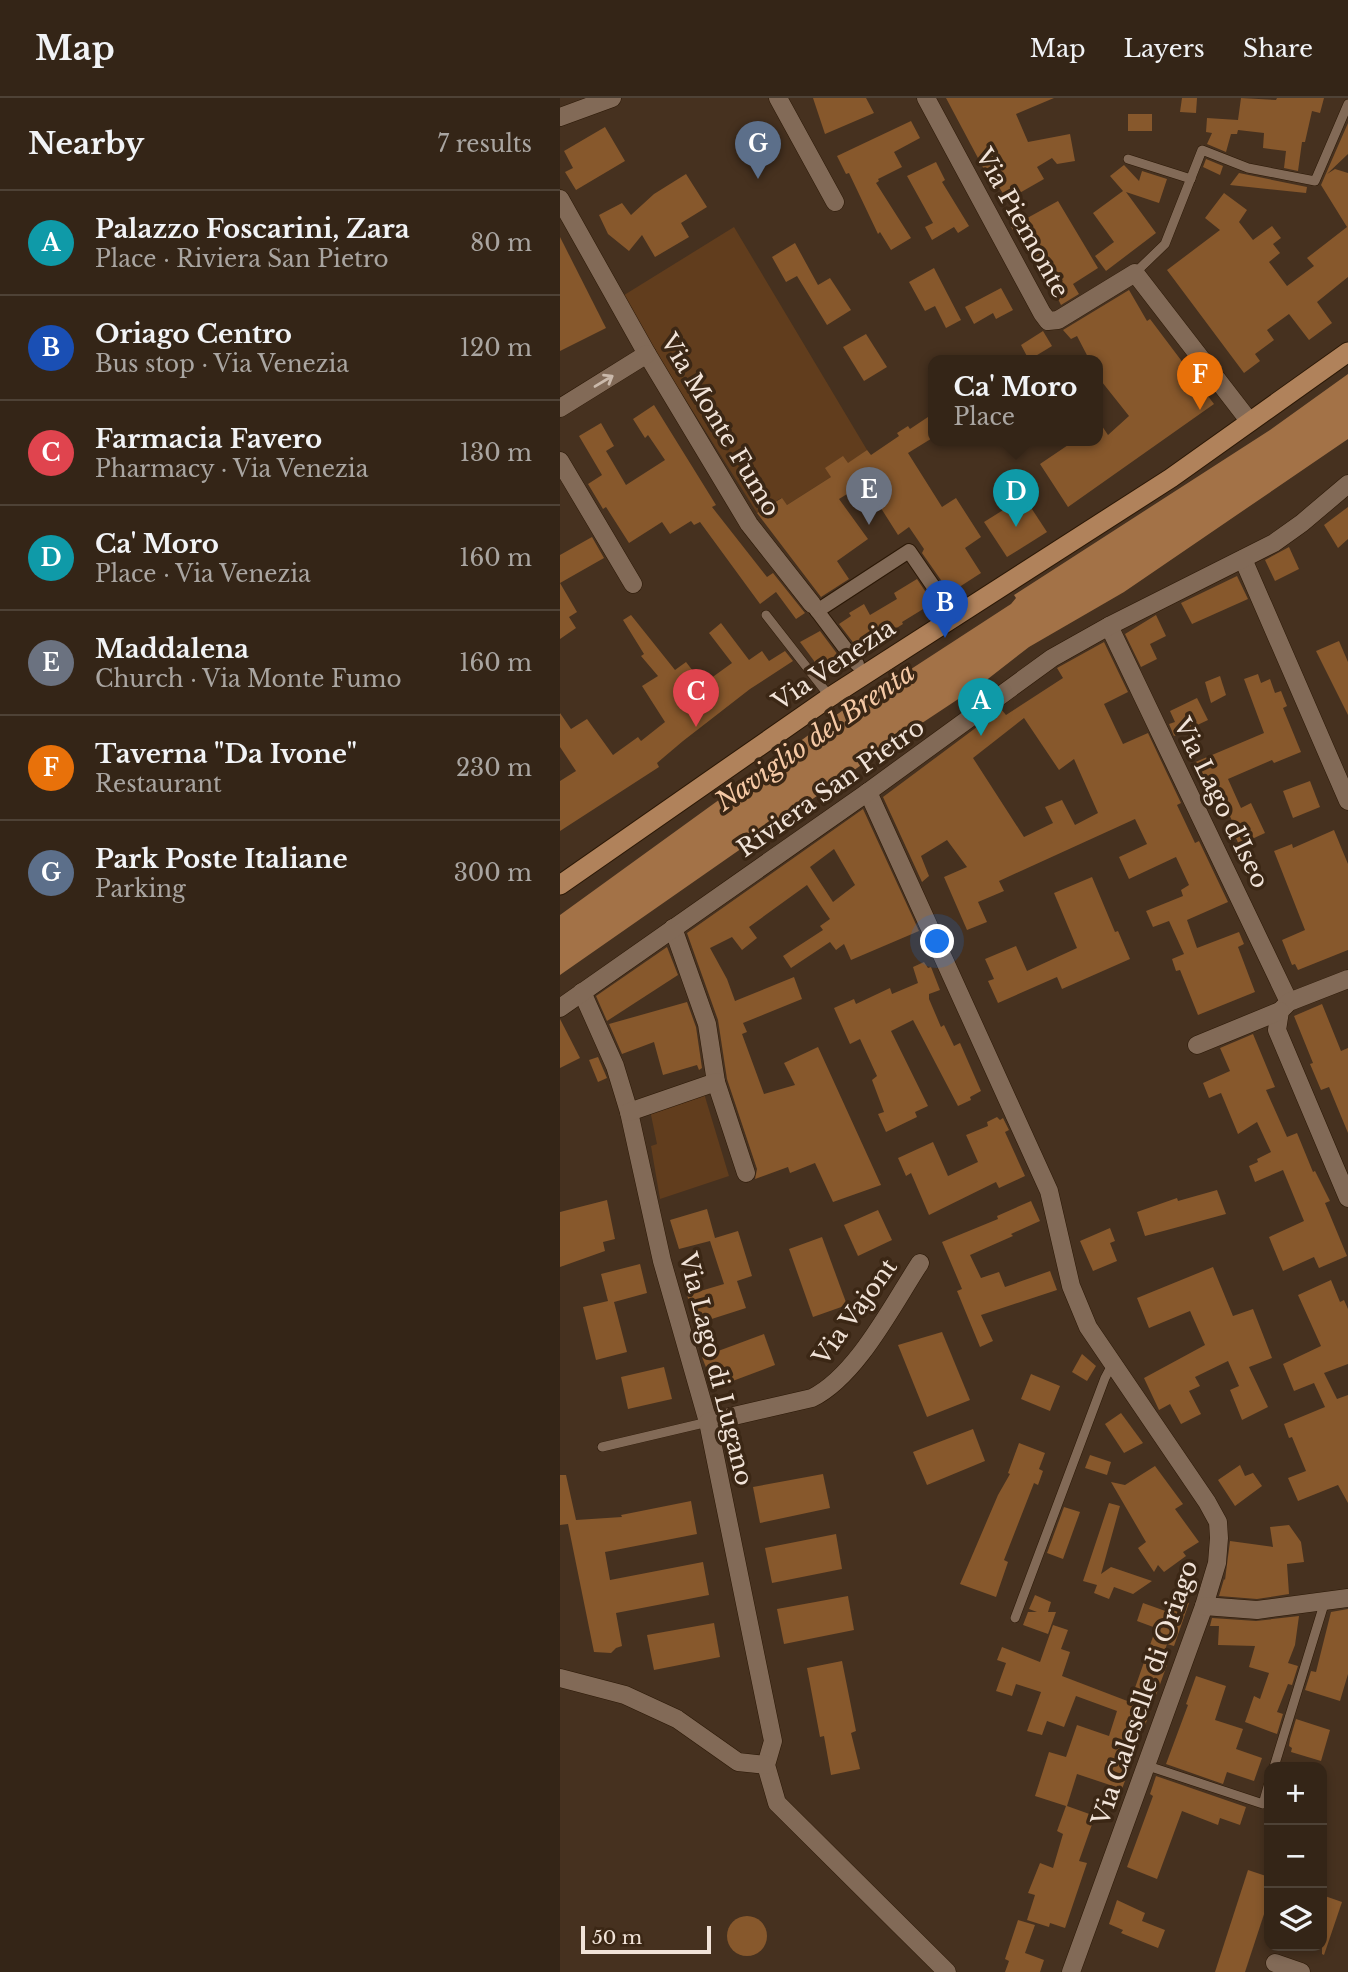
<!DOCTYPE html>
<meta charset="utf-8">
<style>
:root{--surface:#342517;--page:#3f3124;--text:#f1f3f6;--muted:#a9a5a1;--line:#4e4236;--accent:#9eb4fd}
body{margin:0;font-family:"Libre Baskerville",serif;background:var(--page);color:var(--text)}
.controls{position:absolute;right:21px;bottom:21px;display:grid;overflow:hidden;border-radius:14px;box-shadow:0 4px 10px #0003}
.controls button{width:63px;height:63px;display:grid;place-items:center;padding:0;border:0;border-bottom:2px solid var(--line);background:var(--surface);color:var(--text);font:35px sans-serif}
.scale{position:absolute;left:21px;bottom:18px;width:130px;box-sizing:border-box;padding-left:7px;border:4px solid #f1e3d8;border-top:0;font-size:19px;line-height:24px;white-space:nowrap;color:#f1e3d8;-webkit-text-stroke:5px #3b2715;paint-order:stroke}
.you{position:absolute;left:378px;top:844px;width:24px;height:24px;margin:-18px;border:5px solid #fff;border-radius:50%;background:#1a73e8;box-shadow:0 0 0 10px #1a73e833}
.badge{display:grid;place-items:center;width:46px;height:46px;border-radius:50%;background:var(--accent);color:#fff;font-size:23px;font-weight:700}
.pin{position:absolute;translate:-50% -58px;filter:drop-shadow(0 2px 4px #0008)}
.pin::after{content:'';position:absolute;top:37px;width:24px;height:21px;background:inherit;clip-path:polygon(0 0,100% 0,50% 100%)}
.popup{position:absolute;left:368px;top:257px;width:175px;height:91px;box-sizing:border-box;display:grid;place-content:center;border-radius:14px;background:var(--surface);filter:drop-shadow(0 2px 5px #0005);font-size:23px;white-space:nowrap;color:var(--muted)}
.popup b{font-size:26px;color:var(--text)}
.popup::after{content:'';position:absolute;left:50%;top:100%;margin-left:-14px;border:14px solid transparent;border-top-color:var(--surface)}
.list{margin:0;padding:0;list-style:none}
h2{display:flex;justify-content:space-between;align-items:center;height:91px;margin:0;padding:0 28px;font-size:30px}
h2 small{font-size:23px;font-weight:400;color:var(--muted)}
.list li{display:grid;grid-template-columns:46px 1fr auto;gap:21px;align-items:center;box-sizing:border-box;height:105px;padding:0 28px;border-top:2px solid var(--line)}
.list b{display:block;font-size:26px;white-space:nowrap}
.list p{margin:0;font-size:23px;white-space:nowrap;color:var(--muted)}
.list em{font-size:23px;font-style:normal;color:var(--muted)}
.icon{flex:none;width:38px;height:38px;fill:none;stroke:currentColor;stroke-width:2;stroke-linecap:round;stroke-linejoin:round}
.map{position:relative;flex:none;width:788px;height:1874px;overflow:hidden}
header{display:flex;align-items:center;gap:42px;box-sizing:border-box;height:98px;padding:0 35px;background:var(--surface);border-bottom:2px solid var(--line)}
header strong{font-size:33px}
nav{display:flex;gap:38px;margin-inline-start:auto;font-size:24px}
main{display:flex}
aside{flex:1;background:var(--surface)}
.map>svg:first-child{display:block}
.green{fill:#613d1d}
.water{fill:#a37247}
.building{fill:#87582c;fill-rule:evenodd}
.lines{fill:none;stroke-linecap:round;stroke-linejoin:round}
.service-casing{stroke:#2b1806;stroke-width:10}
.pedestrian-casing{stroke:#2b1806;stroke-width:16}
.minor-casing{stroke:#2b1806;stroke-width:19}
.primary-casing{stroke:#2b1806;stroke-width:21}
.service{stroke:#826a57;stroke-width:9}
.pedestrian{stroke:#826a57;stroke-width:14}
.minor{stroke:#826a57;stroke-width:18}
.primary{stroke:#b0825b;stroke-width:19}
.oneway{stroke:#cab9ab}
.labels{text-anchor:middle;stroke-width:7;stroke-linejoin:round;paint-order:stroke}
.street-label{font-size:24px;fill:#f1e3d8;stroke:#3b2715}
.water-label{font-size:26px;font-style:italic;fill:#f5c9a5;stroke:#3b2715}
</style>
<header>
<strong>Map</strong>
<nav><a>Map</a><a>Layers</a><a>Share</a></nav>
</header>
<main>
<aside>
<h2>Nearby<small>7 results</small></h2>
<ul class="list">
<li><span class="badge" style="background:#0f9aa8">A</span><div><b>Palazzo Foscarini, Zara</b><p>Place · Riviera San Pietro</p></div><em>80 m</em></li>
<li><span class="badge" style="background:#1a4fb4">B</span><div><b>Oriago Centro</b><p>Bus stop · Via Venezia</p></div><em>120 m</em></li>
<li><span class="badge" style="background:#e0444e">C</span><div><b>Farmacia Favero</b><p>Pharmacy · Via Venezia</p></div><em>130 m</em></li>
<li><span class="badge" style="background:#0f9aa8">D</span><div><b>Ca' Moro</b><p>Place · Via Venezia</p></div><em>160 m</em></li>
<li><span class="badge" style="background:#6b7280">E</span><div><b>Maddalena</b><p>Church · Via Monte Fumo</p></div><em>160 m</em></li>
<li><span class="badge" style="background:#e8710a">F</span><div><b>Taverna &quot;Da Ivone&quot;</b><p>Restaurant</p></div><em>230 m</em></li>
<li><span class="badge" style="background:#5c6f8a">G</span><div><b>Park Poste Italiane</b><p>Parking</p></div><em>300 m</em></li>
</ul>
</aside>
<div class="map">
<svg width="788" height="1874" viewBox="0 0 788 1874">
<rect width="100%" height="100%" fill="#46311f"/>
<!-- green -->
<g class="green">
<polygon points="174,129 307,352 271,379 227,407 221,400 197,415 61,199"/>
<polygon points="143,992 169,1078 100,1101 91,1048 97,1046 90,1012"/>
</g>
<!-- water -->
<polygon class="water" points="788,276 788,341 564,494 469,549 424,584 353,631 0,877 0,817 315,589 334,591 344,585 348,573 451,506 456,500 454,497 710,332"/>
<!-- building -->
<g class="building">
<polygon points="253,0 306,0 314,15 265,36"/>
<polygon points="386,0 494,0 456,16 468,44 510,36 515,63 497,66 492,60 477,69 484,81 447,102 439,89 435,92"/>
<polygon points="622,0 637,0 636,15 620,14"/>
<polygon points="681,0 716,2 717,0 764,0 760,15 752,13 745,44 742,44 738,73 724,70 726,53 703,50 704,35 678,32 677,36 671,36 666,54 647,46 652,35 646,34 647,20 678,22"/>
<rect x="568" y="16" width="24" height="17"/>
<polygon points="351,23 360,40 334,54 342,69 318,81 319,83 316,85 351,140 331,152 320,134 318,136 289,75 286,76 277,58"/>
<polygon points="788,25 788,56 767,76 775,71 788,75 788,179 757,204 772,225 749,242 729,216 707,232 714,242 695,256 700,263 684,275 607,172 660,132 645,120 664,95 687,112 679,124 693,142 712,128 721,140 713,146 720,155 709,164 727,188 754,168 747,160 787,129 761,87"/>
<polygon points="45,29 65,63 16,92 5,74 13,70 4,53"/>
<polygon points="646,61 663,68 660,77 643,69"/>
<polygon points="376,64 385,82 382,84 409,128 398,135 394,129 372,142 365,129 373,125 347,78"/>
<polygon points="564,67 579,83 582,73 607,81 599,105 566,94 596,135 546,173 535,158 554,144 533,115 563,93 550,78"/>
<polygon points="679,75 747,89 746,95 670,87"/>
<polygon points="126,76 147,109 121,125 129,139 95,159 82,137 69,153 48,136 39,117 62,105 71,117 94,96"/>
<polygon points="498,103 538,170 513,186 519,196 501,207 487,179 483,182 464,143 461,145 451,129"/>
<polygon points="0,139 46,230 0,253"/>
<polygon points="235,145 258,187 270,180 291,212 267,227 237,178 226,184 212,159"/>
<polygon points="374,170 401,222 386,230 375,208 365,213 349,184"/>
<polygon points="441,190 453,212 436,221 433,215 414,226 405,209"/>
<polygon points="569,192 587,223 590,221 654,306 508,409 480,366 514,343 538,343 538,322 548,337 569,318 538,279 538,263 530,263 517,238 511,241 503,232"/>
<polygon points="483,233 492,248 469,262 461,247"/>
<polygon points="306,236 327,269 304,283 283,249"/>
<polygon points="94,307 156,407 152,409 207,479 213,475 245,515 236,521 216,494 200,506 140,424 134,427 131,423 110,436 102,424 69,445 46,409 43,411 28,386 42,377 19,338 41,325 54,348 46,353 66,387 105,362 88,337 85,340 73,321"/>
<polygon points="374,315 374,339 348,355 382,409 396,400 421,439 405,450 421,475 390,495 362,455 364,451 349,429 338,437 305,385 279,401 308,441 277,463 289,481 261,499 197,415 222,400 227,407 271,379 265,370 283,358 288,365 307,352 311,357 339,338 337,335 348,328 350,331"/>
<polygon points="464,399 487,434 447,459 424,424"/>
<polygon points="788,409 788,441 778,450 764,427"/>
<polygon points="32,439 44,460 0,485 17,514 9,519 16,530 0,541 0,457"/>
<polygon points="729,449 739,471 715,483 705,462"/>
<polygon points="677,478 688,501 632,526 621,505"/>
<polygon points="357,481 373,505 342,524 343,526 322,539 325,543 302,556 279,526 291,518 289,515 304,506 310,517 337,501 334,495"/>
<polygon points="71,517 115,572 126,564 143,586 172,565 149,535 161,525 189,562 202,553 209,563 225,553 233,563 190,591 123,643 97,665 99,669 0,733 0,683 16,673 0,649 0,615 11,631 27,621 53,657 78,639 81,643 105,624 82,588 98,578 81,558 84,556 63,522"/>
<polygon points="596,517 606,538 590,546 597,561 581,569 565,536"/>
<polygon points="260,533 284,565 266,579 240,544"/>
<polygon points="779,543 788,564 788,617 756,553"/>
<path d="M544,544L568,594L544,606L553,625L563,646L588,635L621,705L617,707L635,745L639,743L668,804L627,822L637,850L679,834L684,846L678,849L695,894L638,917L620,872L616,873L612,861L624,856L609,823L593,829L586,813L623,798L621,792L629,787L616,759L569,781L559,759L587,746L575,721L439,783L444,793L418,804L427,824L407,832L384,779L407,769L387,742L361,758L369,778L362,784L323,699L441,611L446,617L503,580L497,570ZM464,620L499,672L514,661L538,715L515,727L502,702L485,709L493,725L464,739L413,660Z"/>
<polygon points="698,576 701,585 710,581 715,595 721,593 727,608 723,610 741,654 714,665 712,662 668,681 681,710 691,705 705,735 679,747 673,733 676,731 658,693 649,698 633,665 704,635 684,581"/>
<polygon points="660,578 666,597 651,605 645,584"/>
<polygon points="637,600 648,622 614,638 609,626 615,624 610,613"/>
<polygon points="750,683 760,709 733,720 723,693"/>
<path d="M303,711L359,833L291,862L284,846L276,852L270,844L231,870L223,858L263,832L260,828L270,821L263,811L268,807L263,811L247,787L189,829L197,840L182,852L172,839L150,850L167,881L175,903L234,879L242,901L183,925L187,934L182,936L204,996L235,987L224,965L258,949L321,1087L273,1104L255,1065L230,1075L228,1069L195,1081L197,1071L167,981L158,922L127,835ZM274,751L295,787L273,804L250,769Z"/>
<polygon points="774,732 788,766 788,852 738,872 735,866 732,867 722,842 745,832 714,753 732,746 733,750"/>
<polygon points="532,779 555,834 558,833 570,861 502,891 497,879 438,905 428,883 434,881 425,861 456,848 467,873 517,850 494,795"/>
<polygon points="107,849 118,877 47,923 36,898"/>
<polygon points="364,864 368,870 371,869 380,892 369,896 369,901 381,929 384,927 394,948 400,945 421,993 410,999 411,1002 398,1008 353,922 331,933 368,1008 355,1014 357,1019 326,1034 318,1016 324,1014 312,982 317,978 300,941 290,946 274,910 294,901 296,906 330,890 332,896 358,885 353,869"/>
<polygon points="127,904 136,929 142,970 139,972 137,967 103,977 94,944 62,956 49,926"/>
<polygon points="762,906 781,953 788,950 788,1035 769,989 761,992 750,966 753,965 734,918"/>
<polygon points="0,921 20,960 0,970"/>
<polygon points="693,936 715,989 706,992 727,1039 737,1035 753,1074 755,1073 770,1103 765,1105 787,1158 759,1170 754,1159 723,1173 709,1139 744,1123 723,1072 695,1084 689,1068 698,1064 697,1061 711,1054 697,1024 678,1036 661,995 649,1000 643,985 670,973 660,950"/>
<polygon points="38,959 47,980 38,984 29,962"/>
<polygon points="437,1019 440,1022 443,1020 449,1032 445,1034 465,1078 439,1090 436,1084 369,1117 351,1075 346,1078 338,1060 373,1044 388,1078 418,1064 406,1037 428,1028 427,1024"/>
<polygon points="657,1092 666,1116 585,1138 577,1114 617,1100 618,1103"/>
<polygon points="47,1102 55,1141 43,1144 45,1153 0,1169 0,1114"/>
<polygon points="471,1103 480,1123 451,1136 453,1138 410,1157 421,1180 439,1174 445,1189 490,1173 497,1192 421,1217 433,1243 420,1249 397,1193 402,1191 382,1144 438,1121 437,1118"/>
<polygon points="147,1111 155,1140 178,1133 192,1178 177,1183 186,1210 136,1226 127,1197 164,1186 150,1143 119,1151 110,1122"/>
<polygon points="318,1112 332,1142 298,1158 284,1127"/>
<polygon points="550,1130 555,1143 550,1145 557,1163 533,1173 520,1143"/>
<polygon points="262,1139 287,1207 253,1219 229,1151"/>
<polygon points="80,1166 87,1195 54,1204 67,1254 36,1262 23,1209 48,1203 41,1176"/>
<polygon points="653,1169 673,1218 693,1211 712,1260 689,1269 708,1309 682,1322 670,1292 679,1288 668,1263 635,1279 640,1288 629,1293 641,1316 621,1326 610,1306 599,1312 584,1280 645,1247 630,1213 589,1230 577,1200"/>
<polygon points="771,1182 780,1204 784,1202 788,1211 788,1266 764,1275 777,1301 788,1297 788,1405 778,1387 738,1403 728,1380 746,1373 732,1339 729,1340 724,1326 765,1309 754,1285 734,1293 723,1266 761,1248 738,1197"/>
<polygon points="382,1234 410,1302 367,1319 338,1247"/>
<polygon points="204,1236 215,1267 154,1290 142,1259"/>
<polygon points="522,1256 536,1268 527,1283 512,1274"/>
<polygon points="104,1269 112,1301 68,1311 61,1279"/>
<polygon points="471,1276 500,1288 490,1313 461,1301"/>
<polygon points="561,1315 583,1345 564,1355 545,1326"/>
<polygon points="413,1331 425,1363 367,1387 353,1354"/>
<polygon points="459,1345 485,1355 479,1371 483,1373 478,1387 474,1385 444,1462 448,1464 436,1499 400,1486 438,1397 450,1376 448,1375"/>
<polygon points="530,1357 551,1364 547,1377 525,1370"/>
<polygon points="680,1367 685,1378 693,1375 702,1388 675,1408 658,1382"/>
<polygon points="595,1368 623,1406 615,1411 639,1444 623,1454 626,1458 604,1474 598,1467 594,1474 578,1450 586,1444 551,1384 565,1387"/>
<polygon points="263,1376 270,1410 200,1425 193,1389"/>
<polygon points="0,1377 6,1377 16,1422 62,1419 61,1417 131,1403 137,1436 45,1454 50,1482 143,1464 149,1497 56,1515 62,1548 56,1550 51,1555 34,1554 8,1426 0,1427"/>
<polygon points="549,1405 560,1408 541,1476 551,1469 592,1483 573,1496 554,1489 549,1501 534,1495 537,1487 523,1483"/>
<polygon points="504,1409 520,1414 503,1461 487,1455"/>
<polygon points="729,1427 741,1444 744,1464 727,1466 729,1496 697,1501 659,1498 664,1481 665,1482 670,1443 713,1449 710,1429"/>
<polygon points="276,1436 282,1471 212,1485 205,1450"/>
<polygon points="475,1497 491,1504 488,1514 496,1514 488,1536 463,1527 468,1514 477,1514 469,1511"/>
<polygon points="288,1498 294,1532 224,1546 217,1511"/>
<polygon points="616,1501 629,1505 614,1548 607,1546 601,1565 607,1567 562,1691 517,1676 507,1708 535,1718 519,1763 527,1765 505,1830 490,1825 489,1829 467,1822 475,1797 468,1795 480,1765 493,1770 503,1736 497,1733 506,1708 475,1698 489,1654 506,1659 517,1627 549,1638 557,1613 516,1598 504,1629 487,1623 482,1637 467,1633 481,1594 456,1586 452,1598 436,1593 446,1565 437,1562 442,1549 480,1564 493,1527 508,1532 501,1551 510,1554 502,1578 570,1604 596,1530 577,1523 583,1505 611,1515"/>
<polygon points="788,1511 788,1576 780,1603 745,1592 751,1573 756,1574 771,1514"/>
<polygon points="739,1518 735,1547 728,1565 738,1568 732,1587 728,1586 717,1614 723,1616 717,1636 685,1624 694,1598 700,1601 709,1575 689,1569 695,1548 658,1547 659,1528 650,1528 652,1520 696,1523"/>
<polygon points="154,1525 160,1559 94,1572 87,1537"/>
<polygon points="282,1563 296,1633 291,1635 300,1671 271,1677 264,1638 260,1639 247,1570"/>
<polygon points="636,1578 666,1588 655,1622 683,1631 676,1651 702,1660 694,1683 667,1674 663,1686 606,1666 628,1607 626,1606"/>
<polygon points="736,1621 770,1632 761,1663 731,1654 732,1650 729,1648 730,1641"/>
<polygon points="596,1678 686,1709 680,1727 660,1720 658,1727 622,1713 597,1781 567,1769 593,1698 590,1696"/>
<polygon points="688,1772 709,1779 709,1801 685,1874 655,1874"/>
<polygon points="762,1797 782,1804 764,1857 762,1856"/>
<polygon points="557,1802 585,1815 582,1823 605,1832 598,1850 561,1835 563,1832 549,1826"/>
<circle cx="187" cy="1838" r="20"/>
<polygon points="458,1822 475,1827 465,1855 484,1862 480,1874 445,1874 449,1863 445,1861"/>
</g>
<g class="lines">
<defs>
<g id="service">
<polyline points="568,61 631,81"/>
<polyline points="575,175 605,146 642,52 688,70 755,83 788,6"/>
<polyline points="206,517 270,599"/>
<polyline points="42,1349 148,1324"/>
<polyline points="455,1520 545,1280 553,1265"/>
<polyline points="588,1668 703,1706 709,1685"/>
<polyline points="714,1669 765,1503"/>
</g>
<g id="pedestrian">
<polyline points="252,506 297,566"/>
<polyline points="257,513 349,453 386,507"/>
</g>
<g id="minor">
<polyline points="218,0 275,104"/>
<polyline points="366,0 482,215 488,223 498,222 575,175 690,324"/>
<polyline points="0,19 52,0"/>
<polyline points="0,101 87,256 189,426 252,506"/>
<polyline points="0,310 87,256"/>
<polyline points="0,363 73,486"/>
<polyline points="683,461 788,703"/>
<polyline points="549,528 729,904"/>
<polyline points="308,694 489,1093 511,1188 528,1229 647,1404 658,1424 659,1440 657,1465 644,1508 511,1874"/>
<polyline points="113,830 147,926 156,984 186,1075"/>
<polyline points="788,881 729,904 720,913 717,932 788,1100"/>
<polyline points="22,894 55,968 69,1014 102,1163 148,1324 213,1643 206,1667 217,1705 387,1874"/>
<polyline points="0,910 308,694 492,560 549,528 714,445 742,425 788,386"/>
<polyline points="637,947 720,913"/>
<polyline points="69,1014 156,984"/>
<path d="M148,1324L252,1300C297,1278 333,1206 360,1165"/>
<polyline points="644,1508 697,1512 788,1500"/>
<polyline points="0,1580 65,1597 117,1621 178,1664 206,1667"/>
<polyline points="715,1865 741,1874"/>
</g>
<polyline id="primary" points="0,787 270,599 611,380 788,254"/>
</defs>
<!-- service casing -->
<use href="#service" class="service-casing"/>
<!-- pedestrian casing -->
<use href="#pedestrian" class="pedestrian-casing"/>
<!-- minor casing -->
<use href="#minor" class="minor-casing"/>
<!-- primary casing -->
<use href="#primary" class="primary-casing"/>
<!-- service -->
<use href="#service" class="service"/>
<!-- pedestrian -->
<use href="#pedestrian" class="pedestrian"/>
<!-- minor -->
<use href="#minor" class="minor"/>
<!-- primary -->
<use href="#primary" class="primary"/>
</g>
<!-- one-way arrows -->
<defs><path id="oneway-shaft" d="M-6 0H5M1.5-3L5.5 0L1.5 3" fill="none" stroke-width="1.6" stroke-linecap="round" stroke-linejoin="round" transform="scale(1.75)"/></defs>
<use class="oneway" href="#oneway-shaft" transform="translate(44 283) rotate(-31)"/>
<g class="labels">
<!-- street labels -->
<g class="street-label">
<text transform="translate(462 125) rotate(61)" y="8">Via Piemonte</text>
<text transform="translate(160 327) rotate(59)" y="8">Via Monte Fumo</text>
<text transform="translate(274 567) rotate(-34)" y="8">Via Venezia</text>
<text transform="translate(271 690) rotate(-35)" y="8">Riviera San Pietro</text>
<text transform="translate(661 705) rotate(64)" y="8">Via Lago d'Iseo</text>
<text transform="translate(295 1214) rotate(-54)" y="8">Via Vajont</text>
<text transform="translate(156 1271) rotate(76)" y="8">Via Lago di Lugano</text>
<text transform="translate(585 1595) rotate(-71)" y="8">Via Caleselle di Oriago</text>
</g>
<!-- water labels -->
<g class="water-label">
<text transform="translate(255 639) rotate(-35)" y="9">Naviglio del Brenta</text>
</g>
</g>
</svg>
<div class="controls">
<button>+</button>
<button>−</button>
<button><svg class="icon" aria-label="layers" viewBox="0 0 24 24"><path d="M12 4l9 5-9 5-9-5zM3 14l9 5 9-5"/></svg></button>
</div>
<div class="scale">50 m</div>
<div class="you"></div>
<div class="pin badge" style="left:421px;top:638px;background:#0f9aa8">A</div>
<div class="pin badge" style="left:385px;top:540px;background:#1a4fb4">B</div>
<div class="pin badge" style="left:136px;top:629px;background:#e0444e">C</div>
<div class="pin badge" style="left:456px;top:429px;background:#0f9aa8">D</div>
<div class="popup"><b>Ca' Moro</b>Place</div>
<div class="pin badge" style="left:309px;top:427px;background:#6b7280">E</div>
<div class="pin badge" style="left:640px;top:312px;background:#e8710a">F</div>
<div class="pin badge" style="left:198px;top:81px;background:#5c6f8a">G</div>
</div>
</main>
